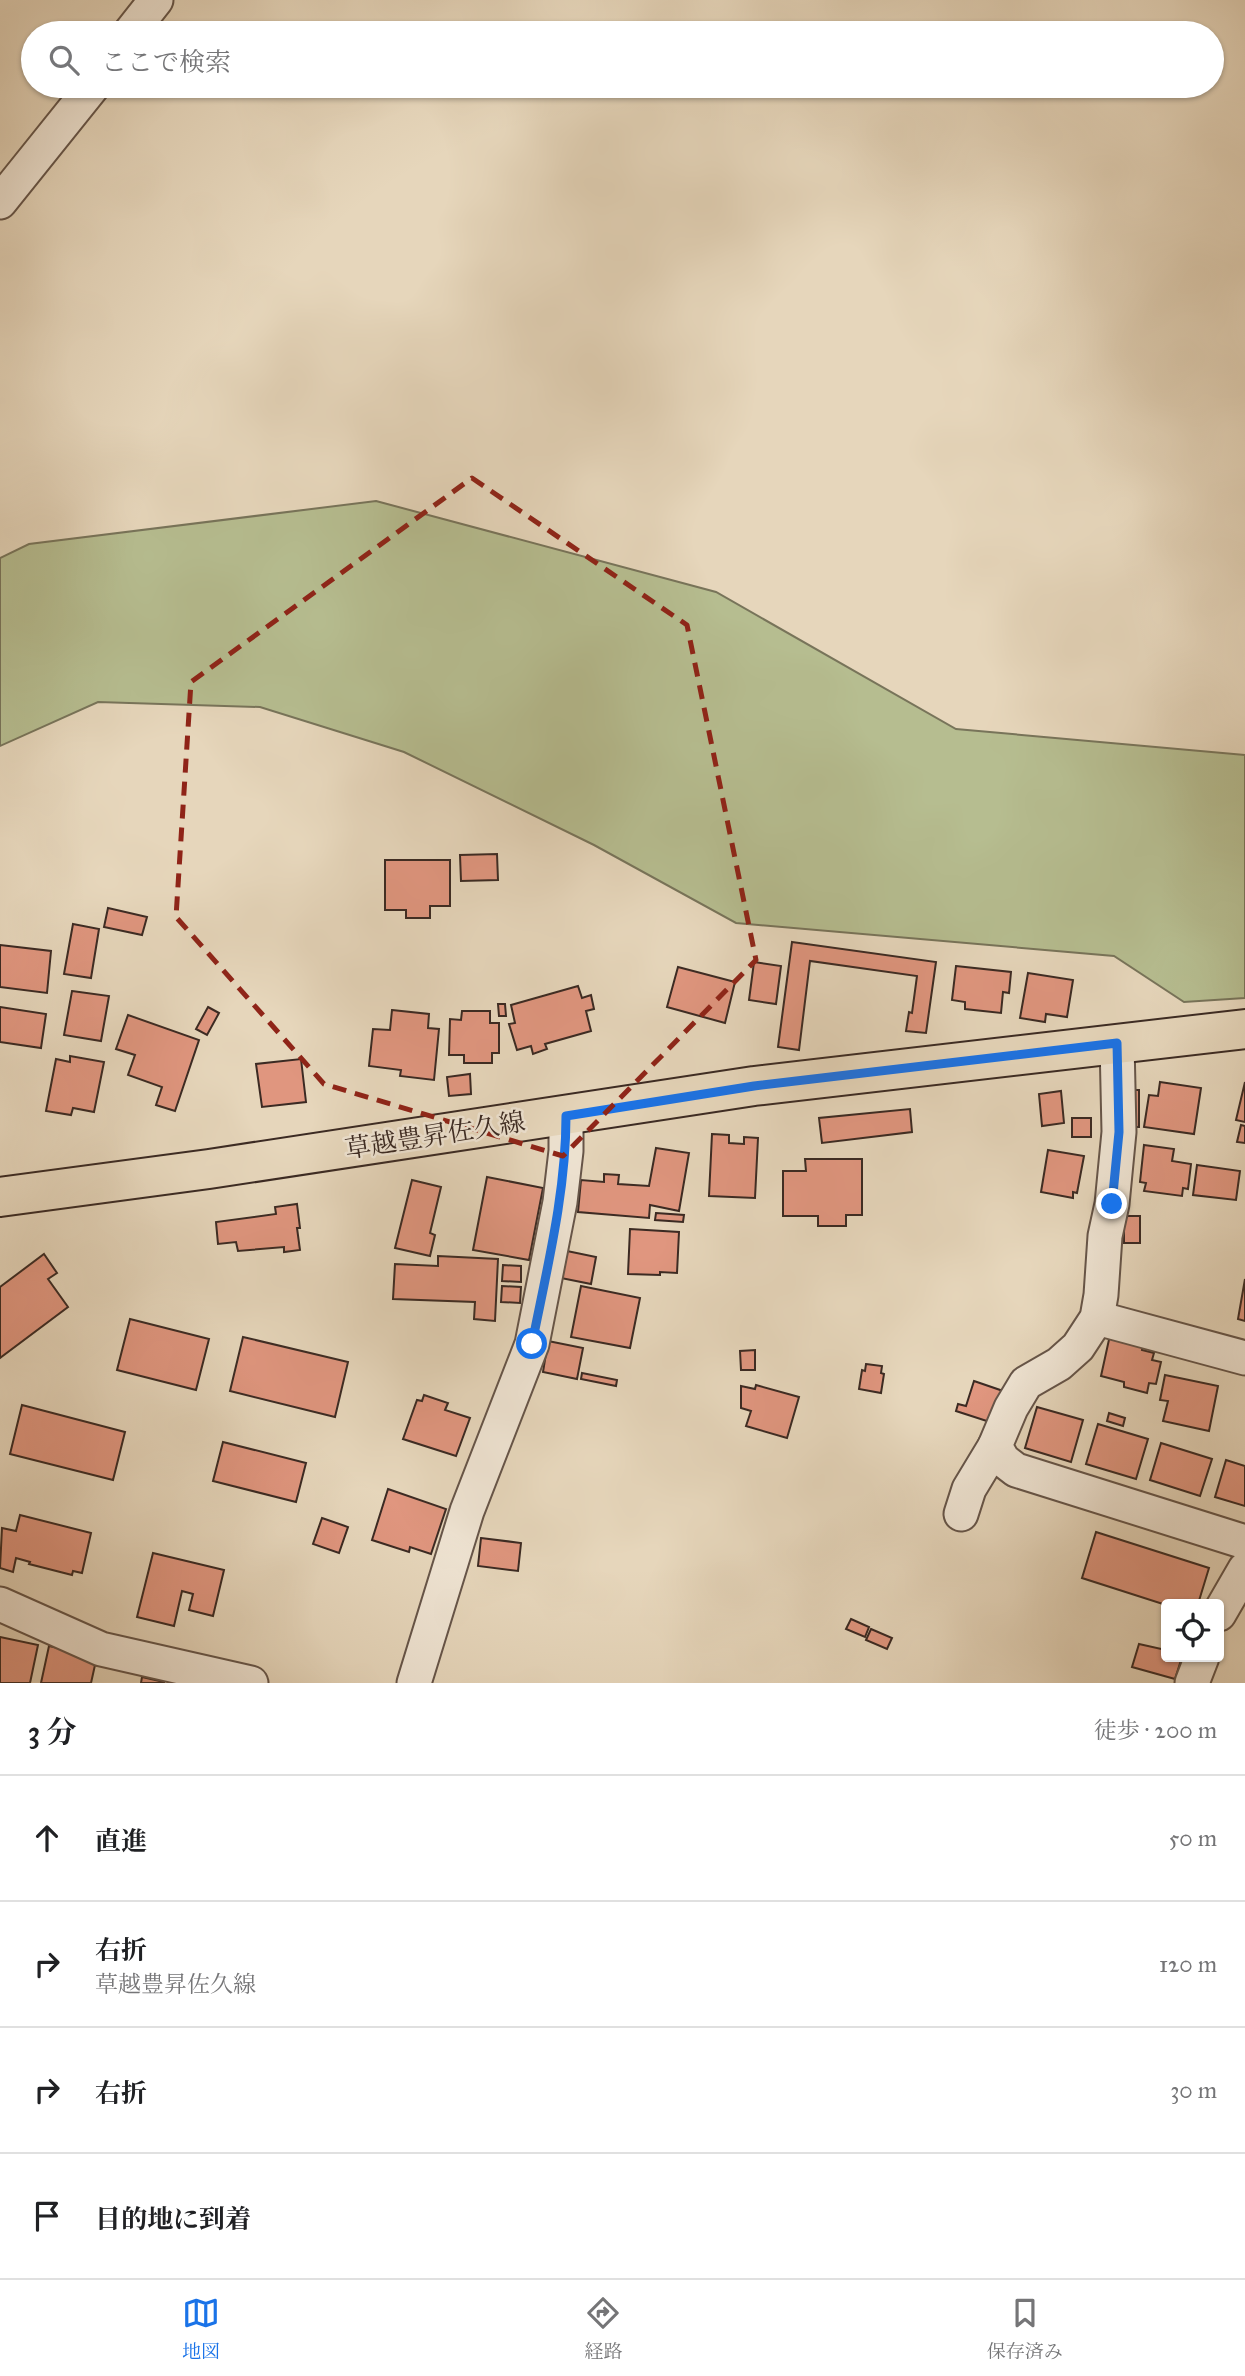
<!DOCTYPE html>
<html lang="ja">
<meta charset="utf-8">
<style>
:root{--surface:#fff;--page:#f2f2f2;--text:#202124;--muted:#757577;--line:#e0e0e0;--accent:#1a73e8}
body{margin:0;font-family:"IM FELL Great Primer","Noto Serif JP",serif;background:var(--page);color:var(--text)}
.controls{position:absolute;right:21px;bottom:21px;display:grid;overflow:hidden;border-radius:7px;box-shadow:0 2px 5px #0004}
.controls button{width:63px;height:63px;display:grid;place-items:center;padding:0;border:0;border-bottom:2px solid var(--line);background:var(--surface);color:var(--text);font:35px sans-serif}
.stop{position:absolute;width:21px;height:21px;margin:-16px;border:5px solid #1a73e8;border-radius:50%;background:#fff}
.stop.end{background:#1a73e8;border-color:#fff;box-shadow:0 2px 7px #0008}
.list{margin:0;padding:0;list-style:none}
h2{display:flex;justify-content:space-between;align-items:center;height:91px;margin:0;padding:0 28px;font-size:30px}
h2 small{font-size:23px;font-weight:400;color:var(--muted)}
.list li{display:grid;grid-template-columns:46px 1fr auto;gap:21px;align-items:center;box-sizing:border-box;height:126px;padding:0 28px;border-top:2px solid var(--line)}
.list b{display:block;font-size:26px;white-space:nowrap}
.list p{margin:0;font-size:23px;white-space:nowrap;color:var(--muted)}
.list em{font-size:23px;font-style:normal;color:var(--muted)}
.icon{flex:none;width:38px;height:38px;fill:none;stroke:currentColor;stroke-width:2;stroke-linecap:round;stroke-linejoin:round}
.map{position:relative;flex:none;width:1245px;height:1683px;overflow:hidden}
.search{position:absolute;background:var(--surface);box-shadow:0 2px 5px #0004;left:21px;right:21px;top:21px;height:77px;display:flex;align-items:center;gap:18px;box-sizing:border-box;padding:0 24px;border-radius:38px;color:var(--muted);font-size:26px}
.sheet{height:595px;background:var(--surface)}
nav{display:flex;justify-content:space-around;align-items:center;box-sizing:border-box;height:98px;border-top:2px solid var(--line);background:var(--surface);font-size:19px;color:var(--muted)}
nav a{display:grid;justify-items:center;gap:4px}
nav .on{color:var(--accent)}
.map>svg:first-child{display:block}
.green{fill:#b6bd90;stroke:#78745a;stroke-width:2}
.building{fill:#e0967f;stroke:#3b2a23;stroke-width:2}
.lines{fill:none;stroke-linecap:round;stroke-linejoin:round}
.minor-casing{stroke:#665549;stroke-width:37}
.major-casing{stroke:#3b2a23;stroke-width:42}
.minor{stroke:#efe4d3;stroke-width:33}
.major{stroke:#e6d6bb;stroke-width:38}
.route{stroke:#1a73e8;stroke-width:9}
.marked{fill:none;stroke:#8f2418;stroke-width:5;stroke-dasharray:14 9;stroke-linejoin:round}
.labels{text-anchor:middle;stroke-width:5;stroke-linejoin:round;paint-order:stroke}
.street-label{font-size:26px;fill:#3b2a23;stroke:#efe4d3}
</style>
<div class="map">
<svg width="1245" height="1683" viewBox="0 0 1245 1683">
<rect width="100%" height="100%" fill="#e6d6bb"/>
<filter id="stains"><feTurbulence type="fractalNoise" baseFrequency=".00286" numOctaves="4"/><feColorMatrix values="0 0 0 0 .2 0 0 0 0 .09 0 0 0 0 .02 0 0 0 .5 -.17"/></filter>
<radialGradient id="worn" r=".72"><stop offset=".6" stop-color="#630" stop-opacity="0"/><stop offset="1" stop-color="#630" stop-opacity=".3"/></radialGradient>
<!-- green -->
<polygon class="green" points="376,501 716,592 956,729 1245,755 1245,998 1184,1002 1114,956 736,923 594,845 404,752 260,707 98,702 0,746 0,558 29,544"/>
<!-- building -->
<g class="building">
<polygon points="497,854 498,880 461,881 460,855"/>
<polygon points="385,860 450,860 450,906 430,906 430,918 406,918 406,910 385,910"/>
<polygon points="108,908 147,917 142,935 104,927"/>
<polygon points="73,924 99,929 91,978 64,974"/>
<polygon points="792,942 936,962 926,1033 906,1031 909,1012 912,1013 917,976 810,961 799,1050 778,1047"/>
<polygon points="0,945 51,951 47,993 0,987"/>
<polygon points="754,962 781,966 776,1004 749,1000"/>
<polygon points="956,966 1011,972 1009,993 1003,992 1001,1013 965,1009 965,1002 952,1000"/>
<polygon points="678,967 735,982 725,1023 667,1007"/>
<polygon points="1028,973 1073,980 1067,1017 1046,1014 1045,1022 1020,1018"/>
<polygon points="578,986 582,998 591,995 594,1009 586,1011 591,1031 545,1044 547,1049 533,1054 531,1046 517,1050 509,1024 515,1023 511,1005"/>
<polygon points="72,991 109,996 101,1041 64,1035"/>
<polygon points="498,1004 505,1004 506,1016 499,1016"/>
<polygon points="0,1007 46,1014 41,1048 0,1042"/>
<polygon points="208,1007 219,1013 207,1035 196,1029"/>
<polygon points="392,1010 429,1014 428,1028 439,1029 434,1080 400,1076 401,1070 369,1066 373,1029 390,1030"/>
<polygon points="462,1011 490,1011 490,1023 499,1023 499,1053 492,1053 492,1063 464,1063 464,1055 449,1055 450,1019 461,1020"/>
<polygon points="128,1015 199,1040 175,1111 156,1105 162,1087 128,1075 135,1055 116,1049"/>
<polygon points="70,1056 104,1062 94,1112 73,1108 71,1115 46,1111 56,1059 70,1062"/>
<polygon points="301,1059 306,1102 262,1107 256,1064"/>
<polygon points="470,1074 471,1094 449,1096 447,1077"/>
<polygon points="1160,1082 1201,1088 1194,1134 1144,1127 1149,1095 1158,1096"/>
<polygon points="1245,1082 1245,1122 1236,1120"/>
<rect x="1124" y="1090" width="15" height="37"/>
<polygon points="1061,1091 1064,1123 1042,1126 1039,1094"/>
<polygon points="910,1109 912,1132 822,1143 819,1118"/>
<rect x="1072" y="1118" width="19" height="19"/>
<polygon points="1241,1125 1245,1126 1245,1143 1237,1142"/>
<polygon points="712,1134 729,1135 729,1143 744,1144 744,1137 758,1138 755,1198 709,1196"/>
<polygon points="1144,1145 1174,1149 1172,1161 1191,1164 1188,1189 1183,1188 1182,1196 1144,1191 1146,1183 1140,1182"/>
<polygon points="656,1148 689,1153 679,1211 650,1205 649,1218 578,1212 581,1180 604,1182 604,1174 619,1175 618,1184 649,1186"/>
<polygon points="1048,1150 1084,1156 1077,1193 1073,1192 1073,1198 1041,1192"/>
<polygon points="805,1159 862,1159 862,1215 846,1215 846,1226 818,1226 818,1216 783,1216 783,1171 806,1171"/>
<polygon points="1197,1165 1240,1171 1236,1200 1193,1195"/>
<polygon points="487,1177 543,1188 529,1260 473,1250"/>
<polygon points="412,1180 441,1187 430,1233 435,1235 430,1256 395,1248"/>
<polygon points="297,1204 300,1228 297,1228 300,1250 284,1252 284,1247 238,1251 236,1242 218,1244 216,1222 276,1214 275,1207"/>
<polygon points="656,1213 684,1215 683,1222 655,1220"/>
<rect x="1124" y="1216" width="16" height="27"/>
<polygon points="630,1229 679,1232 677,1273 660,1272 660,1275 628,1274"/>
<polygon points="567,1251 596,1257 591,1284 561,1278"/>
<polygon points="44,1254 57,1273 48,1279 68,1307 0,1358 0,1287"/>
<polygon points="438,1256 498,1259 495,1321 474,1319 475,1302 393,1299 395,1264 438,1266"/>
<polygon points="503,1265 521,1266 521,1282 502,1281"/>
<polygon points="1245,1279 1245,1321 1238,1319"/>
<polygon points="502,1286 521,1287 520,1303 501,1302"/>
<polygon points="581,1286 640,1298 630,1348 571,1337"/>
<polygon points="130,1319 209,1339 196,1390 117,1370"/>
<polygon points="1110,1335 1143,1343 1142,1350 1154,1353 1152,1360 1161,1362 1156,1384 1149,1383 1147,1393 1124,1387 1124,1382 1101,1376"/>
<polygon points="243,1337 348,1362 335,1417 230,1391"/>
<polygon points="548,1341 583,1348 577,1379 543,1372"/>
<polygon points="755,1350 755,1370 741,1370 740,1351"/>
<polygon points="866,1364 882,1366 881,1373 884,1374 881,1393 859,1389 862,1370 865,1371"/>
<polygon points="582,1373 617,1380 616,1386 581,1379"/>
<polygon points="1165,1375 1218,1386 1209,1431 1163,1421 1168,1401 1160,1400"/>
<polygon points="974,1381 1006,1392 996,1424 956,1411 958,1404 966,1406"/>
<polygon points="756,1385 799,1397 787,1438 746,1426 751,1411 741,1408 741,1386 755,1389"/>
<polygon points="424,1395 448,1403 445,1410 470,1418 456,1456 403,1439 417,1400 422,1401"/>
<polygon points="22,1405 125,1432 113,1480 10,1454"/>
<polygon points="1037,1407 1083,1420 1071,1462 1025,1448"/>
<polygon points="1109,1413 1125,1418 1123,1426 1107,1421"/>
<polygon points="1098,1424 1148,1439 1136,1479 1086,1464"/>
<polygon points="223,1442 306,1463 296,1502 213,1481"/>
<polygon points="1161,1443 1212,1459 1200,1496 1150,1480"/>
<polygon points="1226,1460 1245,1466 1245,1506 1215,1497"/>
<polygon points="388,1489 446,1509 431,1554 410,1547 409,1552 372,1540"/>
<polygon points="20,1515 91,1533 82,1573 73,1571 72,1575 29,1564 30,1562 16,1558 13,1572 0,1568 2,1528 16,1531"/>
<polygon points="322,1518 348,1527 339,1553 313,1544"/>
<polygon points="1096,1532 1209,1568 1198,1604 1166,1605 1082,1578"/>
<polygon points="481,1538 521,1543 518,1571 478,1566"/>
<polygon points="153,1553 224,1570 213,1616 189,1610 193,1594 182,1591 174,1626 137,1617"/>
<polygon points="851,1619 869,1627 865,1637 846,1629"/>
<polygon points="871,1629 892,1638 887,1649 866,1640"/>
<polygon points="0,1637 38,1645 30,1683 0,1683"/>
<polygon points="1139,1644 1166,1650 1166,1657 1182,1657 1175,1679 1132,1667"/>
<polygon points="49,1646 97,1656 91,1683 41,1683"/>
<polygon points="142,1677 164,1682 164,1683 141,1683"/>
</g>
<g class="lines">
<defs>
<g id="minor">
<polyline points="130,33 156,0"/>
<polyline points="0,202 93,86"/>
<polyline points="1117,1043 1119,1132 1112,1204 1105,1236 1101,1295 1097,1318 1078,1347 1059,1364 1026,1383 1011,1408 995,1446 1003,1460 1016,1470 1245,1542"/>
<polyline points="1097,1318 1245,1358"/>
<polyline points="961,1514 969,1489 995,1446"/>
<polyline points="0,1604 101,1649 251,1683"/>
<polyline points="1219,1614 1245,1569"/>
<polyline points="414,1683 467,1511 532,1344 560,1202 566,1151 566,1116"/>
<polyline points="1192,1683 1202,1657"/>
</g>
<polyline id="major" points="0,1197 209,1169 754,1086 1245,1029"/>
</defs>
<!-- minor casing -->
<use href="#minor" class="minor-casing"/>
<!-- major casing -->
<use href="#major" class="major-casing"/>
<!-- minor -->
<use href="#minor" class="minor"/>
<!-- major -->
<use href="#major" class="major"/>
</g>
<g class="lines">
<!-- route -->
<path class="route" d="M532,1344C547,1268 566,1193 566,1116L754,1086L1117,1043L1119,1132L1112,1204"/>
</g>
<!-- marked area -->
<path class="marked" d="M472,478L687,625L756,960L563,1156L324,1084L176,917L191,682Z"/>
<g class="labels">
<!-- street labels -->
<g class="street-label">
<text transform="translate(435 1135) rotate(-9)" y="9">草越豊昇佐久線</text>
</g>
</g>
<rect width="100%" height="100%" filter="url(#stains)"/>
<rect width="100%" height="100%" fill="url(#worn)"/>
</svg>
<div class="controls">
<button><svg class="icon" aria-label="locate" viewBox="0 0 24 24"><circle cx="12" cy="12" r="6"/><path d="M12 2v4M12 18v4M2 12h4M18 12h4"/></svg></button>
</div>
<div class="stop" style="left:532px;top:1344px"></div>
<div class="stop end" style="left:1112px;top:1204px"></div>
<div class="search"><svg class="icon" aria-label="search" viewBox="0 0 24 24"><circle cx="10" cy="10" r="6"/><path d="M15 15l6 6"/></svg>ここで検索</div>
</div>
<section class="sheet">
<h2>3 分<small>徒歩 · 200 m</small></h2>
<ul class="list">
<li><svg class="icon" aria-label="ahead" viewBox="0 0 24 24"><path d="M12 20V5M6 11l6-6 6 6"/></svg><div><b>直進</b></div><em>50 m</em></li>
<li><svg class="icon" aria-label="right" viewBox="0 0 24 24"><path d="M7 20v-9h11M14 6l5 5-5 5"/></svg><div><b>右折</b><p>草越豊昇佐久線</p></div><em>120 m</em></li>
<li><svg class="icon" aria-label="right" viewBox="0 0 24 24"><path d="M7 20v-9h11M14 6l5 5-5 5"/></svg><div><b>右折</b></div><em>30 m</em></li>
<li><svg class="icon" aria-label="arrive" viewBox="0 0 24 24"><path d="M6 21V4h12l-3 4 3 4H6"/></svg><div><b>目的地に到着</b></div></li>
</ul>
</section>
<nav>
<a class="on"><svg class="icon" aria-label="map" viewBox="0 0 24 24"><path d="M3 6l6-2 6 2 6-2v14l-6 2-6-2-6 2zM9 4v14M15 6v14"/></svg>地図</a>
<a><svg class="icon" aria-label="directions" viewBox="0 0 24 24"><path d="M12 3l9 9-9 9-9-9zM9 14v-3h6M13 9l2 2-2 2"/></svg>経路</a>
<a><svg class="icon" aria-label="saved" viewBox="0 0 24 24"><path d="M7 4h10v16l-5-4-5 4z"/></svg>保存済み</a>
</nav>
